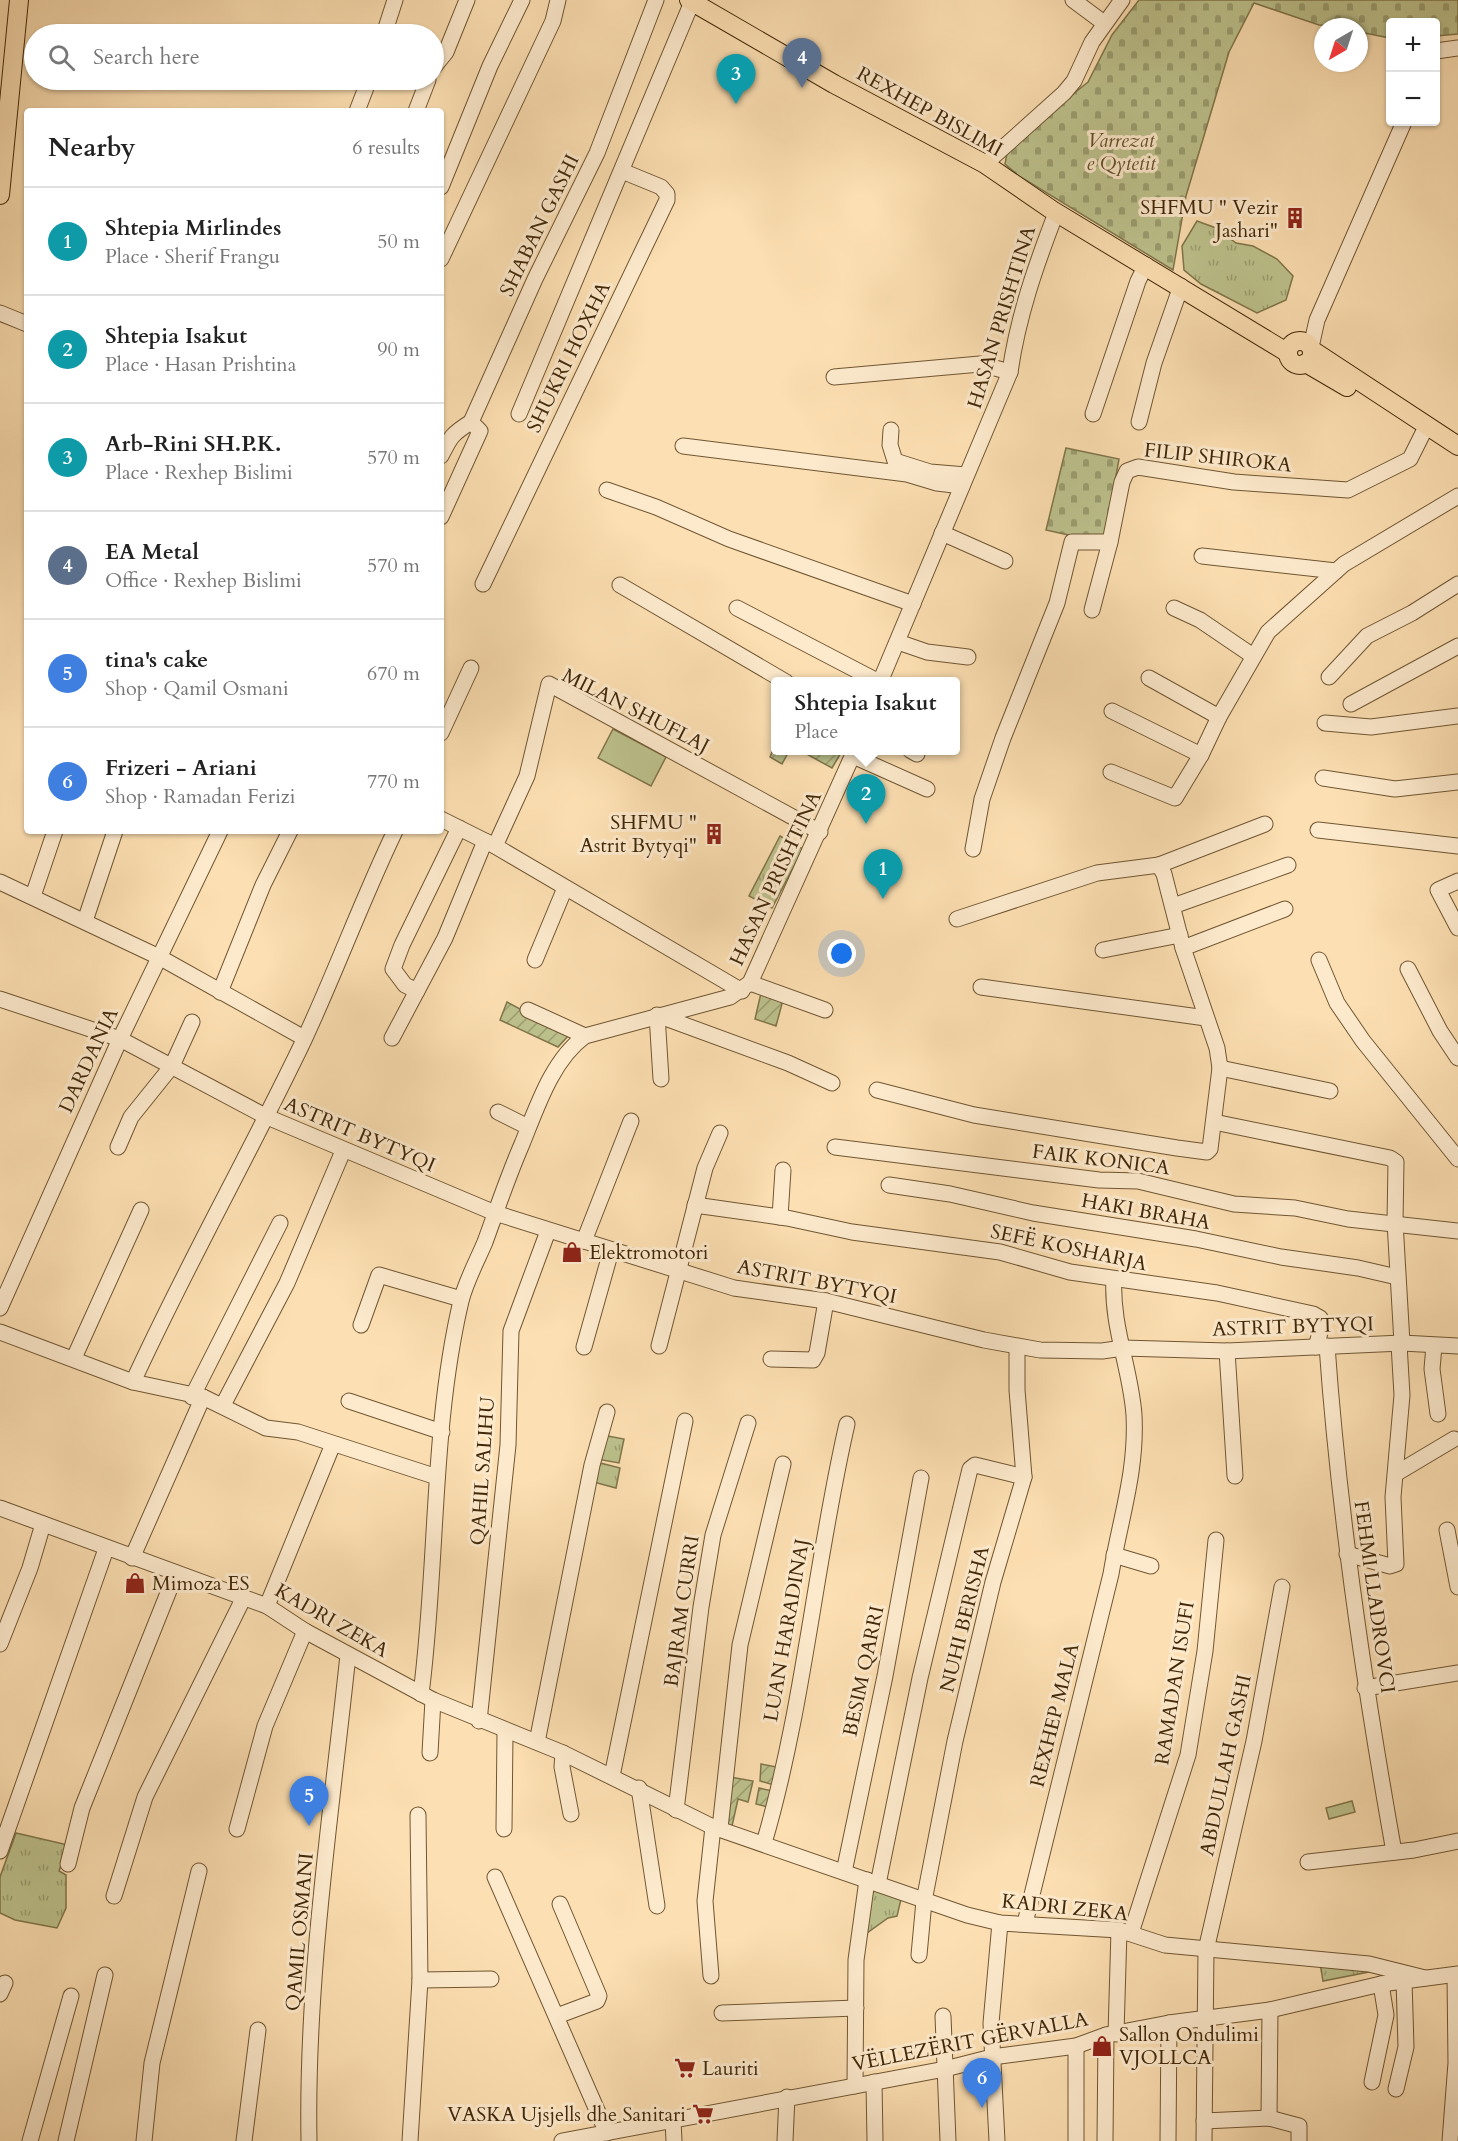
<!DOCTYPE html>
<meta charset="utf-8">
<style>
:root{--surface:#fff;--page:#f6f6f6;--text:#222;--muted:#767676;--line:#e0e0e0;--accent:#db2777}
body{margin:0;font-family:Cardo,serif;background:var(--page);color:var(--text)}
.controls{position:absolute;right:18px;top:18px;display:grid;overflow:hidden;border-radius:6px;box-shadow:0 2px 4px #0004}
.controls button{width:54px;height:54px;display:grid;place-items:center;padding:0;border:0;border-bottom:2px solid var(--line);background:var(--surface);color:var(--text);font:30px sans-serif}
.compass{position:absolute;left:1314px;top:18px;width:54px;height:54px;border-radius:50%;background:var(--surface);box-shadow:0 2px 4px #0004;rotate:219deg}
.you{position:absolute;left:842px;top:954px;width:21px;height:21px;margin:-15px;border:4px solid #fff;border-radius:50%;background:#1a73e8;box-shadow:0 0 0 9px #1a73e833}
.badge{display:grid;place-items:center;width:39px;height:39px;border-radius:50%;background:var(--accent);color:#fff;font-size:20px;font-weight:700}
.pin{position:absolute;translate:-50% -50px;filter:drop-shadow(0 2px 3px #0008)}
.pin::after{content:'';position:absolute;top:32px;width:21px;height:18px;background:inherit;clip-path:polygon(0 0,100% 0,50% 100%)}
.popup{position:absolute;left:771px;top:677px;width:189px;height:78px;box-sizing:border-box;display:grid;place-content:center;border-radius:6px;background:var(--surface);filter:drop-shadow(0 2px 4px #0005);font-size:20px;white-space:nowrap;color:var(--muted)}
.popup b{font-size:22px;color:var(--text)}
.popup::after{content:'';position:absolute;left:50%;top:100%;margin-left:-12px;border:12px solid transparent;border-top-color:var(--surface)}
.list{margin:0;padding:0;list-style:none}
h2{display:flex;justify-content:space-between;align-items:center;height:78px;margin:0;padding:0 24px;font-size:26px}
h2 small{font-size:20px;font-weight:400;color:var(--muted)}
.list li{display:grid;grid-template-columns:39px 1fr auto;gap:18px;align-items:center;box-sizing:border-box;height:108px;padding:0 24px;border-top:2px solid var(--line)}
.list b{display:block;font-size:22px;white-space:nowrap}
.list p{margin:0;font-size:20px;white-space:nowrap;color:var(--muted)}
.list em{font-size:20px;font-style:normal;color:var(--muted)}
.icon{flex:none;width:33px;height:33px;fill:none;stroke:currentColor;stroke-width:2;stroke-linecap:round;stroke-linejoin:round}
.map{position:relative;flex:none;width:1458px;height:2141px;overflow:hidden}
.search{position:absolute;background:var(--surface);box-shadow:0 2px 4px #0004;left:24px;top:24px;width:420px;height:66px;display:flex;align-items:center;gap:15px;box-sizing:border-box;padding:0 21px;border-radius:33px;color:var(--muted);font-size:22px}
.panel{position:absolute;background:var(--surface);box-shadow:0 2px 4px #0004;left:24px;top:108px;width:420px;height:726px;border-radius:6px}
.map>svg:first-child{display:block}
.grass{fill:url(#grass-tufts);stroke:#80754a;stroke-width:1.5}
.cemetery{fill:url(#cemetery-stones);stroke:#80754a;stroke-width:1.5}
.garden{fill:url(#garden-furrows);stroke:#80754a;stroke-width:1.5}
.pitch{fill:#bdc28d;stroke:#80754a;stroke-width:1.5}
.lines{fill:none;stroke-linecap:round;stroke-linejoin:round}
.minor-casing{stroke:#705632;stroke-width:17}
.major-casing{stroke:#422808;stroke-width:20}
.minor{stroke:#fdeacd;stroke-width:15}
.major{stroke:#fcdfb2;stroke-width:18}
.labels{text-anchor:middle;stroke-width:6;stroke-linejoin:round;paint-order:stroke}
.street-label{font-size:20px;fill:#422808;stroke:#fdeacd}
.park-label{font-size:20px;font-style:italic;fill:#614e29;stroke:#fdeacd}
.poi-label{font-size:20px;fill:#422808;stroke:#fdeacd;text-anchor:start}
</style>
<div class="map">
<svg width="1458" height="2141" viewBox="0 0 1458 2141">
<defs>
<pattern id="grass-tufts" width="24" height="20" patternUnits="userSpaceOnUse" patternTransform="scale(1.5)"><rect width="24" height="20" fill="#bdc28d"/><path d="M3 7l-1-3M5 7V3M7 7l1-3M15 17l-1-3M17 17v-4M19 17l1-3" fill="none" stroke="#9b9e71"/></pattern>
<pattern id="cemetery-stones" width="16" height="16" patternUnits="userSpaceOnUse" patternTransform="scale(1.5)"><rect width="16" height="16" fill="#bdc28d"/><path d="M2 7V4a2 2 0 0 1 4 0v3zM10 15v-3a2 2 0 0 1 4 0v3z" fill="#9b9e71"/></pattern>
<pattern id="garden-furrows" width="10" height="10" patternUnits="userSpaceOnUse" patternTransform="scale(1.5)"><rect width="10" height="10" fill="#bdc28d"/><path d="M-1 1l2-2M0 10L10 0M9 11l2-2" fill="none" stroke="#9b9e71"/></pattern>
</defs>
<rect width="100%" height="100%" fill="#fcdfb2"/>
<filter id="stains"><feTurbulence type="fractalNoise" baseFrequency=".00333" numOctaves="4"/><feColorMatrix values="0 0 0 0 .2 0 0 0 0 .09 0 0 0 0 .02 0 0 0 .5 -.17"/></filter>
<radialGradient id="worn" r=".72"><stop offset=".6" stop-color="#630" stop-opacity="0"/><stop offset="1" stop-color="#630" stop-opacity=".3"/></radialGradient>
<!-- grass -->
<g class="grass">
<polygon points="1197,221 1216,228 1236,243 1253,246 1277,259 1293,276 1286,300 1257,313 1201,284 1184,270 1182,246"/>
<polygon points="780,836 803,849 772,908 749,896"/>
<polygon points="597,1434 624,1439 619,1463 591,1458"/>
<polygon points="589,1460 620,1468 616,1488 586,1480"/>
<polygon points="16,1833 68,1845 59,1871 66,1875 66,1908 57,1928 15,1920 0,1913 0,1877"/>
<polygon points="869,1887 902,1895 897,1916 888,1918 860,1938"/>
<polygon points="1319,1957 1379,1970 1323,1981"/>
</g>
<!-- cemetery -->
<g class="cemetery">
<polygon points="1139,0 1458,0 1458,34 1436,36 1436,22 1390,22 1390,38 1359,32 1359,27 1319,25 1254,3 1229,52 1186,196 1173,270 1019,176 1005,164 1007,153 1052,111 1088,82 1112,35"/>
<polygon points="1066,448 1119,459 1104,543 1046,530"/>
</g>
<!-- garden -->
<g class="garden">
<polygon points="776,743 776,750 789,751 782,764 770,757"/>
<polygon points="842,751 832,768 801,751 842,750"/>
<polygon points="761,993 783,1000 776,1026 755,1019"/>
<polygon points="507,1002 569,1035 558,1047 500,1020"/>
<polygon points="761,1764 777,1767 774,1785 760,1781"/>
<polygon points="730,1777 753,1781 748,1802 738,1799 732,1826 721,1823"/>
<polygon points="759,1788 773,1791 768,1807 756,1804"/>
</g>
<!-- pitch -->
<g class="pitch">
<polygon points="613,729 666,757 651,786 598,758"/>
<polygon points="1352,1801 1355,1812 1329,1819 1326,1808"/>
</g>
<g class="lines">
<defs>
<g id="minor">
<polyline points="1073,0 1104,23"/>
<polyline points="384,34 395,0"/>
<polyline points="1436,51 1458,48"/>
<polyline points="434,67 446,52 467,0"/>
<polyline points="357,111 369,80"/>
<polyline points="416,111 428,80"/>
<polyline points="985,164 1064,93 1074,81 1092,42 1122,0"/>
<polyline points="441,187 490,66 522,0"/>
<polyline points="441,259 553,21 558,0"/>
<polyline points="0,313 27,324"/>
<polyline points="1311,347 1317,320 1404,122"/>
<polyline points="834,377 980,364 1010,372"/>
<polyline points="519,414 692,2"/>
<polyline points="1093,414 1138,281 1146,265"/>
<polyline points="1139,422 1154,363 1181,286"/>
<polyline points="891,430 890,445 895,461 930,472 966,475"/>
<polyline points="683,446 907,474 937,483 962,486"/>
<path d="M441,456C451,436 452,434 471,422L535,279L597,153L656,0"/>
<polyline points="607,490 656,507 729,539 913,604"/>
<polyline points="441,517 480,431 471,422"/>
<polyline points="942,533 1005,561"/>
<polyline points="1202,556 1336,571"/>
<polyline points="483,584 667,200 667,194 661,187 622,171"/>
<polyline points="620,585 786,682"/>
<polyline points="737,608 879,682"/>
<polyline points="1174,608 1200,620 1253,656"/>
<polyline points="1092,610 1110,542"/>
<polyline points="898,642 927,652 968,657"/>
<polyline points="1329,677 1367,636 1412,613 1458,584"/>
<polyline points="1149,678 1219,717"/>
<path d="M880,682L1010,372C1018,316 1036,265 1056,213"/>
<polyline points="1351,704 1458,646"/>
<polyline points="1112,711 1201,755"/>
<polyline points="1325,723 1371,727 1458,716"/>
<polyline points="441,733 471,668"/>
<polyline points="910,750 917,754"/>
<polyline points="853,756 927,789"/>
<polyline points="1111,772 1175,798 1201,755 1219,717 1268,632 1344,564 1458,496"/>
<polyline points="1323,778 1395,789 1458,782"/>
<polyline points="441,819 495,846 742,991"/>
<polyline points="1318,830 1458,846"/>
<polyline points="495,846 527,776 549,684 820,832"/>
<polyline points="973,849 982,799 1003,738 1057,603 1072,542 1110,542 1122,482 1127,471 1138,467 1234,482 1348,490 1410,459 1426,427"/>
<polyline points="1159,865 1265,824"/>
<polyline points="1458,881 1438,890 1458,928"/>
<polyline points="0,882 159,957 304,1038"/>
<polyline points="33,896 55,831"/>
<polyline points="1173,906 1288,865"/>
<polyline points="85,921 115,831"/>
<polyline points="1183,948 1285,909"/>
<polyline points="1103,950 1180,935"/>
<polyline points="535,960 565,888"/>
<polyline points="1319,960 1337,1003 1363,1041 1458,1159"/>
<polyline points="1408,969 1440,1031 1458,1058"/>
<polyline points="750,983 825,1010"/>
<polyline points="981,987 1206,1018"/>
<polyline points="417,991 405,985 393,969 402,945 459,828"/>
<polyline points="220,992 263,885 290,831"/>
<polyline points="0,999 120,1039 265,1116 495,1213 734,1288 826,1301 984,1340 1040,1350 1102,1351 1123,1348 1227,1351 1402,1343 1458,1346"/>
<polyline points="528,1010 585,1036"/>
<polyline points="392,1038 445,938 485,841"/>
<polyline points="1220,1068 1330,1091"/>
<polyline points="661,1079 657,1015 788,1063 832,1083"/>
<polyline points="877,1090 974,1115 1177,1148 1207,1152 1210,1149 1220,1068 1217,1048 1183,948 1164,874 1159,865 1097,873 957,919"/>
<polyline points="498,1112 528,1127"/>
<polyline points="1214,1122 1390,1158 1396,1162 1395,1222 1402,1343"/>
<polyline points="118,1147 131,1117 172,1066 192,1022"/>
<polyline points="835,1147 1099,1180 1138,1181 1234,1204 1295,1208 1348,1219 1458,1231"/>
<polyline points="889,1185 950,1194 1033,1213 1196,1239 1281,1257 1358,1268 1397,1277"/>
<polyline points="695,1205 787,1218 852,1232 1000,1252 1070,1272 1217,1293 1313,1314 1320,1318 1321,1329 1316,1347"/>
<polyline points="780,1217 783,1170"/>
<polyline points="584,1241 631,1121"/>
<polyline points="0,1308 120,1039 220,831"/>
<polyline points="361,1325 379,1275 461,1299"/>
<polyline points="0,1332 133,1382 203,1397 266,1428 298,1432 437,1477"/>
<polyline points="659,1346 705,1168 720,1133"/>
<path d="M1327,1346C1339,1516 1364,1684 1394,1852"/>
<polyline points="1434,1346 1432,1369 1438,1414"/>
<polyline points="584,1347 611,1251"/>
<polyline points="1227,1351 1235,1476"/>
<polyline points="74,1358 141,1210"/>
<polyline points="771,1359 813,1360 817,1353 826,1301"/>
<path d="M133,1382C186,1266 249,1155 304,1040C336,971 362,900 395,831"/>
<polyline points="192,1397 280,1223"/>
<polyline points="349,1401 442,1432"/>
<polyline points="223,1405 287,1283 343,1151"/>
<polyline points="1397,1473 1454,1439"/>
<polyline points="0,1508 267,1606 305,1631 433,1700 563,1753 713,1827 967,1915 1000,1923 1119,1930 1165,1945 1369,1964 1425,1978"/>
<polyline points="1447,1530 1458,1587"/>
<polyline points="1347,1554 1390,1566 1396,1564 1393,1497 1402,1395 1399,1344"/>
<polyline points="1114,1555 1151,1566"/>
<polyline points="132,1558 203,1397"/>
<polyline points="267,1606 333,1444"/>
<polyline points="0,1644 30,1568 43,1524"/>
<polyline points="1365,1688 1458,1673"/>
<path d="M421,1694C438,1563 431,1429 461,1301C466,1281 477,1261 485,1242C497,1209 508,1176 522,1144C537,1107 552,1060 585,1036L730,997L750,983L855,750"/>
<polyline points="479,1721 508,1445 511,1331 548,1231"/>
<polyline points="537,1742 592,1465 607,1412"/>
<polyline points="430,1753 433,1700"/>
<polyline points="563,1753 562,1767 571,1814"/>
<polyline points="612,1776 685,1421"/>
<polyline points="639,1788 657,1906"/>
<polyline points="676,1810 701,1607 713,1535 748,1423"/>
<polyline points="720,1828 740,1645 783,1464"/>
<polyline points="237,1829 265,1726 305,1631"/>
<polyline points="504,1829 505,1732"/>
<path d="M764,1843C804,1707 815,1563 847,1424"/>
<polyline points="0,1851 106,1549"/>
<polyline points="1308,1862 1414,1850 1458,1841"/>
<polyline points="68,1864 82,1808 176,1573"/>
<polyline points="844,1872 885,1676 921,1478"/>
<polyline points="495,1877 607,2133"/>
<polyline points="878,1884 920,1678 970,1469 975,1465 1024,1477"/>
<polyline points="114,1896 145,1797 244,1597"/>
<path d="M1025,1923L1111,1574C1120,1519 1137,1472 1134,1415C1131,1370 1111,1325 1114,1279"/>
<polyline points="1131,1933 1188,1755 1205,1651 1216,1540"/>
<polyline points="919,1955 924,1901 955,1741 993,1582 1024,1477 1017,1390 1017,1347"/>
<polyline points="711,1976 705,1901 713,1827"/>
<polyline points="420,1980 491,1979"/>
<polyline points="0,1994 5,1983"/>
<polyline points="722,2013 856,2008"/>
<polyline points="557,2016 597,2001 599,1996 560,1904"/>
<polyline points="943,2016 948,2141"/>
<polyline points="1116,2034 1119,1930"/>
<polyline points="1076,2046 1076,2141"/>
<polyline points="874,2082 875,2141"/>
<polyline points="1372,2082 1386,2015 1381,1984"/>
<polyline points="855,2086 856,1960 867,1880"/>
<polyline points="1396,2089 1406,2047 1404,1980"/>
<polyline points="1269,2118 1270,2010"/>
<polyline points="673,2120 674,2141"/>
<polyline points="1204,2121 1269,2118 1299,2126 1299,2141"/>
<polyline points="30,2141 71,1996"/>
<polyline points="66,2141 105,1975"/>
<polyline points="144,2141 152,2063 199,1871"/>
<polyline points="244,2141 258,2030"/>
<path d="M309,2141C306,1979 331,1816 348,1655"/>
<polyline points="410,2141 420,1980 418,1815"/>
<polyline points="562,2141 945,2069 992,2057 1076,2046 1106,2035 1169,2023 1270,2010 1381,1984 1458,1974"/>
<polyline points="785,2141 787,2097"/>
<polyline points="997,2141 991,2023 1000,1923"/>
<polyline points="1105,2141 1106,2035"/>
<polyline points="1168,2141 1169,2023"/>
<polyline points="1204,2141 1206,1950 1254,1741 1282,1587"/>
<polyline points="1450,2141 1456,2063 1455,1975"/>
</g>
<g id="major">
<polyline points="689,0 834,84 985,164 1052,210 1288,353"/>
<polyline points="0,195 19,0"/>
<circle cx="1300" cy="353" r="12"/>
<polyline points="1312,350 1458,446"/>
<polyline points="1306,363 1347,387"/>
</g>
</defs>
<!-- minor casing -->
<use href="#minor" class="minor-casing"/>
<!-- major casing -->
<use href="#major" class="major-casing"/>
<!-- minor -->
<use href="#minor" class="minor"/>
<!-- major -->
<use href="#major" class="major"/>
</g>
<!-- icons -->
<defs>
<symbol id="building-bare" viewBox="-9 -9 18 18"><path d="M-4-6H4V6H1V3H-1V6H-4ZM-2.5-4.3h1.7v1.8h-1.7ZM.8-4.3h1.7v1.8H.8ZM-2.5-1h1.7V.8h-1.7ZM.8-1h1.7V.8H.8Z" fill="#8f2418" stroke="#fdeacd" stroke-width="2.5" paint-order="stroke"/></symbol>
<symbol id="shop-bare" viewBox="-9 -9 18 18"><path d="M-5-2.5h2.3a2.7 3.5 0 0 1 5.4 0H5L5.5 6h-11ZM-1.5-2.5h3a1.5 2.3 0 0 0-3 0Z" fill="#8f2418" stroke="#fdeacd" stroke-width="2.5" paint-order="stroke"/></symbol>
<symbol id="supermarket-bare" viewBox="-9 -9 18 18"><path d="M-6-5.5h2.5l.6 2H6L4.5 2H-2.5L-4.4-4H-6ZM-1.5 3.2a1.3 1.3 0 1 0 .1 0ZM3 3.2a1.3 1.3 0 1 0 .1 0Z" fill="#8f2418" stroke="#fdeacd" stroke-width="2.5" paint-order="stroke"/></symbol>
</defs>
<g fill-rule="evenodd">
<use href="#building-bare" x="1280" y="203" width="30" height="30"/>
<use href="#building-bare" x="699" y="819" width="30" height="30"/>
<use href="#shop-bare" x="557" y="1237" width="30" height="30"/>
<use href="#shop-bare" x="120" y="1568" width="30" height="30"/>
<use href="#shop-bare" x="1087" y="2031" width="30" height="30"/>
<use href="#supermarket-bare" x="670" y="2053" width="30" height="30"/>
<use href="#supermarket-bare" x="688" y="2099" width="30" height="30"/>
</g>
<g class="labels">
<!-- street labels -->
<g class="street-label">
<text transform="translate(930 111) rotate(29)" y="7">REXHEP BISLIMI</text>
<text transform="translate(539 225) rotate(-64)" y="7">SHABAN GASHI</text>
<text transform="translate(1001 317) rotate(-73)" y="7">HASAN PRISHTINA</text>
<text transform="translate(568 357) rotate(-64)" y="7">SHUKRI HOXHA</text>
<text transform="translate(1218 457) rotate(6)" y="7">FILIP SHIROKA</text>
<text transform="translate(636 710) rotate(27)" y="7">MILAN SHUFLAJ</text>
<text transform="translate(775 878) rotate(-65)" y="7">HASAN PRISHTINA</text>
<text transform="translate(88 1060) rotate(-65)" y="7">DARDANIA</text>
<text transform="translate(360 1134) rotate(23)" y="7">ASTRIT BYTYQI</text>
<text transform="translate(1101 1159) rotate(7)" y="7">FAIK KONICA</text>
<text transform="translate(1146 1211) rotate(10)" y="7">HAKI BRAHA</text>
<text transform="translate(1069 1247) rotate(12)" y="7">SEFË KOSHARJA</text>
<text transform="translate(817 1281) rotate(11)" y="7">ASTRIT BYTYQI</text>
<text transform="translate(1293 1326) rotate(-2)" y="7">ASTRIT BYTYQI</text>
<text transform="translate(482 1471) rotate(-86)" y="7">QAHIL SALIHU</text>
<text transform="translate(1375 1597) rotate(82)" y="7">FEHMI LLADROVCI</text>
<text transform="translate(681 1611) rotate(-82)" y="7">BAJRAM CURRI</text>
<text transform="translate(964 1619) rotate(-76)" y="7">NUHI BERISHA</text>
<text transform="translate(332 1620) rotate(30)" y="7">KADRI ZEKA</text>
<text transform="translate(786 1630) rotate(-80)" y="7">LUAN HARADINAJ</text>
<text transform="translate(863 1671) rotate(-78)" y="7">BESIM QARRI</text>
<text transform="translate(1174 1683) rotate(-81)" y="7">RAMADAN ISUFI</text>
<text transform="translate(1054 1715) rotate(-76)" y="7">REXHEP MALA</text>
<text transform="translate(1225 1765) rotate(-78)" y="7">ABDULLAH GASHI</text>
<text transform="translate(1065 1907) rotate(6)" y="7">KADRI ZEKA</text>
<text transform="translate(299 1932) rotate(-85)" y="7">QAMIL OSMANI</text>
<text transform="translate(970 2041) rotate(-11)" y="7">VËLLEZËRIT GËRVALLA</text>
</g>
<!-- park labels -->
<g class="park-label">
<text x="1121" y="147">Varrezat<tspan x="1121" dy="23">e Qytetit</tspan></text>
</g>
<!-- poi labels -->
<g class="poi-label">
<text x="1278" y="214" text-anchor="end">SHFMU " Vezir<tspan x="1278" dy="23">Jashari"</tspan></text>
<text x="697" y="829" text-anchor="end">SHFMU "<tspan x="697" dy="23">Astrit Bytyqi"</tspan></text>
<text x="589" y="1259">Elektromotori</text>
<text x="152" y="1590">Mimoza ES</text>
<text x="1119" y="2041">Sallon Ondulimi<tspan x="1119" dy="23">VJOLLCA</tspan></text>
<text x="702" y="2075">Lauriti</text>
<text x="686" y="2121" text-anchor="end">VASKA Ujsjells dhe Sanitari</text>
</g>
</g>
<rect width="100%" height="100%" filter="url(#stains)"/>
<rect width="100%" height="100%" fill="url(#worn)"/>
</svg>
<div class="controls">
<button>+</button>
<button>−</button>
</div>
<svg class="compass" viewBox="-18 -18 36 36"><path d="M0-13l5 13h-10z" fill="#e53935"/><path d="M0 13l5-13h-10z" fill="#767676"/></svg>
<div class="you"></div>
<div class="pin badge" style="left:883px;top:899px;background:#0f9aa8">1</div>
<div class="pin badge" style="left:866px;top:824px;background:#0f9aa8">2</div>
<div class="popup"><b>Shtepia Isakut</b>Place</div>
<div class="pin badge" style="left:736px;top:104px;background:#0f9aa8">3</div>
<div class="pin badge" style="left:802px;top:88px;background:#5c6f8a">4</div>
<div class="pin badge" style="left:309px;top:1826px;background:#3f7fe0">5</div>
<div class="pin badge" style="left:982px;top:2108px;background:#3f7fe0">6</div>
<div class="search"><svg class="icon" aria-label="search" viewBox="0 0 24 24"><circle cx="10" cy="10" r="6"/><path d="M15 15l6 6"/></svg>Search here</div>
<section class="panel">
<h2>Nearby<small>6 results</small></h2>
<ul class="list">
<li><span class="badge" style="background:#0f9aa8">1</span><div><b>Shtepia Mirlindes</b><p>Place · Sherif Frangu</p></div><em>50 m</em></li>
<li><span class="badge" style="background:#0f9aa8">2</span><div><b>Shtepia Isakut</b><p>Place · Hasan Prishtina</p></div><em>90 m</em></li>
<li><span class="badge" style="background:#0f9aa8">3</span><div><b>Arb-Rini SH.P.K.</b><p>Place · Rexhep Bislimi</p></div><em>570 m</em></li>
<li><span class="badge" style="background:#5c6f8a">4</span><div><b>EA Metal</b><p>Office · Rexhep Bislimi</p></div><em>570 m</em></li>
<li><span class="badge" style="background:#3f7fe0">5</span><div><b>tina's cake</b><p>Shop · Qamil Osmani</p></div><em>670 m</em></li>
<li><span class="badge" style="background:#3f7fe0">6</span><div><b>Frizeri - Ariani</b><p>Shop · Ramadan Ferizi</p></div><em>770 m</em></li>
</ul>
</section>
</div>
